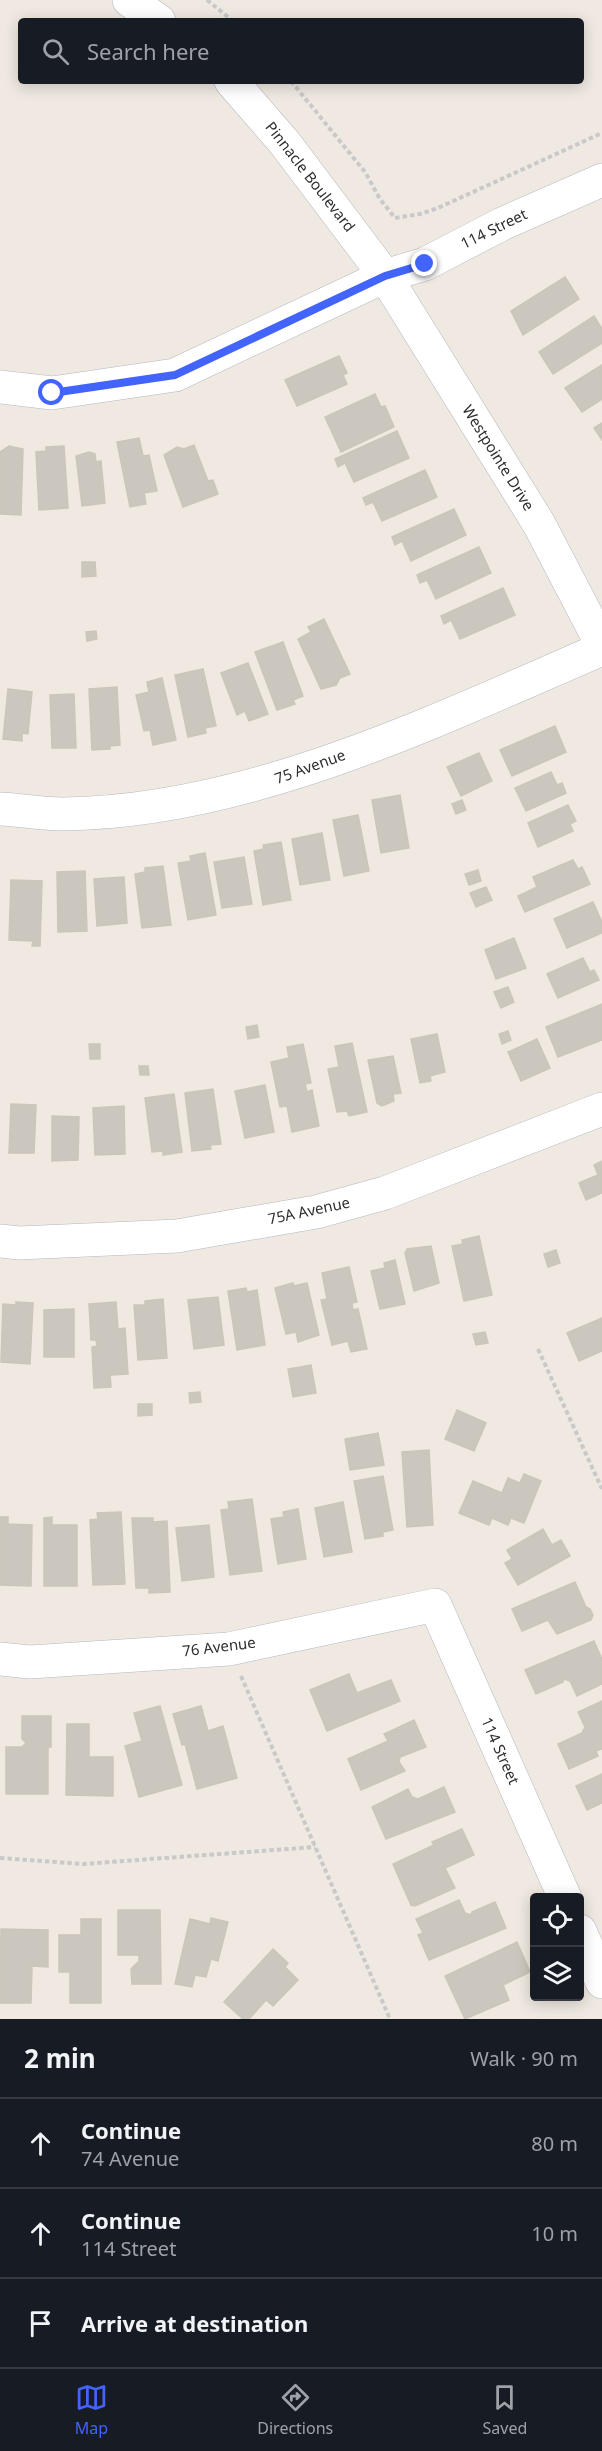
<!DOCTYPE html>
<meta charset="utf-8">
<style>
:root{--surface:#171b24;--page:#20242c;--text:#f1f3f6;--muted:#9ea1a6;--line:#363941;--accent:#4264fb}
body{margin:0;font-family:"Noto Sans",sans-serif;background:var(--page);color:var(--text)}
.controls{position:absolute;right:18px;bottom:18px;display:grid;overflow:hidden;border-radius:6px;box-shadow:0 3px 15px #0003}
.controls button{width:54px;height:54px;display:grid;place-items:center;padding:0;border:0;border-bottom:2px solid var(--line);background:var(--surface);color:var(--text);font:30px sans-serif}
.stop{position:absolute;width:18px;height:18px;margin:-14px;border:4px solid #4264fb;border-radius:50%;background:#fff}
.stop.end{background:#4264fb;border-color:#fff;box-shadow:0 2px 6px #0008}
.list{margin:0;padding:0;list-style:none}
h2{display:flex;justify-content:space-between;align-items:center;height:78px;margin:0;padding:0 24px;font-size:26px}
h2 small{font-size:20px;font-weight:400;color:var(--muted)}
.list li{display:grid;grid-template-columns:39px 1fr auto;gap:18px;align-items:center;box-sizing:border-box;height:90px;padding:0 24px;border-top:2px solid var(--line)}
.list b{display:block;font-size:22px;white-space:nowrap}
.list p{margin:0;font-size:20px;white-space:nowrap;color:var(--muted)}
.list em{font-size:20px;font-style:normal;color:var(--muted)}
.icon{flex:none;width:33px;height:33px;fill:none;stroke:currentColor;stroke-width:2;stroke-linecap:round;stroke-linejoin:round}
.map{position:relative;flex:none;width:602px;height:2019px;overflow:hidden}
.search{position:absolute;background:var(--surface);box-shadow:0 3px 15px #0003;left:18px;right:18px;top:18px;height:66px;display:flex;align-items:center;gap:15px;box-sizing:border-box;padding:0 21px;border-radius:6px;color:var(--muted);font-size:22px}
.sheet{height:348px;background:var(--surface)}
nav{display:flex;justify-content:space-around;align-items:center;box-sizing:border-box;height:84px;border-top:2px solid var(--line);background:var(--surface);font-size:16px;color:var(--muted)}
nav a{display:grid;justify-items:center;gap:3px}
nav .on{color:var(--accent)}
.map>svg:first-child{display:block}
.building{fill:#cbc7bf;stroke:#cbc5ba;stroke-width:1.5}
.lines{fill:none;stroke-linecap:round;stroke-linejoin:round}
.minor-casing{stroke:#b4b7c1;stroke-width:34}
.tertiary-casing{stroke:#b4b7c1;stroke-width:34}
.path{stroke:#c9c9c9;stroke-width:4;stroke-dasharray:4.5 3;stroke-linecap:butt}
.minor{stroke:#fff;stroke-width:33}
.tertiary{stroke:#fff;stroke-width:33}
.route{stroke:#4264fb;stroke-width:8}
.labels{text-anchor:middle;stroke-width:4.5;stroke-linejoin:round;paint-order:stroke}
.street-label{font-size:15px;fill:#2e2e2e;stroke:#fff}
</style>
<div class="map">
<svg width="602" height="2019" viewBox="0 0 602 2019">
<rect width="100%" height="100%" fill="#efe9e1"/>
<!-- building -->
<g class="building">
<polygon points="565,277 579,299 523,335 511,311"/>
<polygon points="594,316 602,329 602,343 553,374 539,352"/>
<polygon points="339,356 347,373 343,375 347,384 297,406 285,380"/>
<polygon points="602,365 602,399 582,412 565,388"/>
<polygon points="375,394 381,407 385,406 394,427 341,452 325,417"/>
<polygon points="602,423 602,440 594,428"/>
<polygon points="397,431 409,458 354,482 345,463 338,467 335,459"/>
<polygon points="139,438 143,456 149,455 157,491 144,493 146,504 130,507 117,442"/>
<polygon points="194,445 208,481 213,480 218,494 183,507 164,455 177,447 184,449"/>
<polygon points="9,446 23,449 21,515 0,514 0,452"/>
<polygon points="64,446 68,508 39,510 36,452 46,451 46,447"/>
<polygon points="89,452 95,454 96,462 101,461 105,503 82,506 76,456"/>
<polygon points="425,470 437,497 382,521 373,502 366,505 363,498"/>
<polygon points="454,509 466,535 411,561 402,541 395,545 392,537"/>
<polygon points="479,547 491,573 436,599 427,580 420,583 417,575"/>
<polygon points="82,562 95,562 96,576 82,577"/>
<polygon points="503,588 515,615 460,639 451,620 444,624 441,616"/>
<polygon points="324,619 350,674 340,678 336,685 321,689 298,639 311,632 308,627"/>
<polygon points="96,631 97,639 87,641 86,632"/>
<polygon points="283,642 303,696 293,700 295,704 277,710 255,652"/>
<polygon points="248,663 268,714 249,721 245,711 237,715 221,673"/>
<polygon points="203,669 216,726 205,728 206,733 188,737 175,675"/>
<polygon points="162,678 176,740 153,745 150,730 144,731 136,695 149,692 147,682"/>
<polygon points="117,687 120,745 110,746 110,749 92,750 89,689"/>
<polygon points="8,689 32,692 28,734 22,733 22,741 3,739"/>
<polygon points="74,694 76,748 52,748 50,695"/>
<polygon points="555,726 566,752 512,776 500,750"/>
<polygon points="479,753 492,781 461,796 447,767"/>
<polygon points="551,772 557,785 562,783 566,793 526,811 515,788"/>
<polygon points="400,795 409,848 381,853 372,800"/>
<polygon points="462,800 466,810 456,814 452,804"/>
<polygon points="568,805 576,821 570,824 573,831 538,847 528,823"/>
<polygon points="358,815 369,871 344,876 333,820"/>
<polygon points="322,833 330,880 300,885 292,839"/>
<polygon points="281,842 291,900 263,905 254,851 264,849 263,845"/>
<polygon points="205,853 216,915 188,920 178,863 191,861 190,856"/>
<polygon points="244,857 252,904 222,908 214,862"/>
<polygon points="573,860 578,869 582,867 590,884 525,912 518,896 537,887 533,877"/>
<polygon points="163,866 171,925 142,928 135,874 145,872 145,868"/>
<polygon points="478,870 481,881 469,885 465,874"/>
<polygon points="85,871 87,931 58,932 57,872"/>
<polygon points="124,877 127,923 97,926 94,879"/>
<polygon points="11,880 42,881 40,946 32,946 33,941 9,940"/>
<polygon points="486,887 492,900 476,907 470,893"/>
<polygon points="593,902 602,922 602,933 567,948 554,919"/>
<polygon points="514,938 526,968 496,979 485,950"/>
<polygon points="583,958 590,972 594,970 599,980 558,998 547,974"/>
<polygon points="508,987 514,1002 501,1008 494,992"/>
<polygon points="602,1004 602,1040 558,1057 546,1027"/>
<polygon points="257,1025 259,1037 248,1039 246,1027"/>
<polygon points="508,1031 511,1040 502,1044 499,1034"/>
<polygon points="437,1034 445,1072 430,1076 431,1081 420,1083 411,1039"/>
<polygon points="537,1039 550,1068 521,1081 508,1052"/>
<polygon points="352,1043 367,1112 349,1116 347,1111 337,1112 328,1069 339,1067 335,1046"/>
<polygon points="89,1044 100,1044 100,1059 90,1059"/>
<polygon points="303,1044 311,1083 305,1084 307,1092 312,1090 319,1126 292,1132 287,1106 280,1107 271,1062 289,1058 287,1047"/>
<polygon points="393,1056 401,1093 393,1094 394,1101 382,1106 377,1103 368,1060"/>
<polygon points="139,1066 148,1066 149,1075 140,1075"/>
<polygon points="265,1085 274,1132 245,1138 235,1091"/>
<polygon points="213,1089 221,1144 210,1145 211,1149 192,1151 185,1093"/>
<polygon points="174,1094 182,1152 163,1155 163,1151 152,1152 145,1098"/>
<polygon points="11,1104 36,1105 34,1153 9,1153"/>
<polygon points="124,1106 125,1154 95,1155 93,1108"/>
<polygon points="52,1116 79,1117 78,1160 52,1161"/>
<polygon points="602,1161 602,1193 586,1200 579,1183 598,1175 594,1165"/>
<polygon points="479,1236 492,1295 464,1301 452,1246 463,1244 462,1240"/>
<polygon points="431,1246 439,1283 414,1291 405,1253 407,1249"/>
<polygon points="556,1250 560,1263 548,1267 544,1254"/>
<polygon points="395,1260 405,1304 380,1309 371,1271 385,1268 384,1263"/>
<polygon points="349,1267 357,1302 352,1303 353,1310 358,1309 367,1349 351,1352 348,1341 332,1345 321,1300 327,1299 322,1273"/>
<polygon points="293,1283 294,1286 307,1283 319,1335 298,1342 296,1332 286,1334 275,1288"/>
<polygon points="246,1288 247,1292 257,1290 265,1345 237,1350 228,1291"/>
<polygon points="218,1297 224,1345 194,1349 188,1300"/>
<polygon points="163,1299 167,1358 138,1360 134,1305 145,1305 145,1301"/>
<polygon points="16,1302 33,1303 30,1364 1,1362 3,1304 16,1305"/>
<polygon points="116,1302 118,1329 125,1328 128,1374 110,1375 111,1387 94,1388 92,1347 97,1346 96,1340 91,1340 89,1304"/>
<polygon points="74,1309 74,1357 44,1357 44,1310"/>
<polygon points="602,1318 602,1351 579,1361 567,1333"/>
<polygon points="485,1332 488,1343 476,1345 473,1334"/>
<polygon points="311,1365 316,1393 293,1397 288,1369"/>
<polygon points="200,1392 201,1402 190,1403 189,1393"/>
<polygon points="138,1404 152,1404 152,1415 138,1416"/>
<polygon points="457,1410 486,1423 474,1451 445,1439"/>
<polygon points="378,1433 384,1465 350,1470 345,1439"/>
<polygon points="429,1450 433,1525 407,1527 402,1452"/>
<polygon points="524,1474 541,1481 524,1523 511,1518 508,1525 492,1518 489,1525 459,1513 473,1481 502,1493 508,1478 520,1483"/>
<polygon points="383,1476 393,1530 383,1532 383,1536 365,1539 354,1481"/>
<polygon points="252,1499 262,1571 230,1575 221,1510 229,1509 228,1502"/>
<polygon points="343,1502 352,1552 324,1557 315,1508"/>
<polygon points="298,1509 306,1559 278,1564 271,1519 284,1517 283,1512"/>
<polygon points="121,1512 125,1584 93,1585 90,1520 98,1519 97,1513"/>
<polygon points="0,1517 8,1517 8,1524 32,1525 31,1586 0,1585"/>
<polygon points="52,1517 52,1525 77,1525 77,1586 44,1586 44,1518"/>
<polygon points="132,1518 153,1518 153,1522 167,1521 170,1592 149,1593 149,1588 136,1588"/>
<polygon points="209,1525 214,1577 182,1581 176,1528"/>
<polygon points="543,1529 552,1545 561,1540 570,1556 518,1585 505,1563 512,1559 507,1550"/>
<polygon points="575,1582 586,1607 590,1609 593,1615 591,1620 557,1634 548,1620 522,1631 512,1609"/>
<polygon points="594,1641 602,1659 602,1684 577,1696 570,1681 564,1679 563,1682 536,1694 525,1670"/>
<polygon points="349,1674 357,1693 391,1680 400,1701 327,1731 310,1690"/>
<polygon points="602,1701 602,1749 596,1751 598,1756 569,1769 558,1744 582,1733 585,1727 578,1712"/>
<polygon points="160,1706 182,1785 139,1797 125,1746 142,1741 134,1713"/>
<polygon points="201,1706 208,1731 223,1726 237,1778 197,1789 185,1744 182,1745 173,1714"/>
<polygon points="22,1716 51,1716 51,1747 48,1747 48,1794 6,1794 6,1747 22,1747 26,1743 22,1739"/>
<polygon points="414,1720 426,1747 400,1757 399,1762 405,1771 361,1790 348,1759 388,1741 384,1734"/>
<polygon points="67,1724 89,1724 89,1757 113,1757 113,1796 66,1795"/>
<polygon points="602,1774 602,1803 587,1810 576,1786"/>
<polygon points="444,1787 455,1812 386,1839 372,1807 408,1789 412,1797 418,1799"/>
<polygon points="462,1829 474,1855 445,1868 455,1888 415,1906 411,1905 393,1864 434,1845 432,1842"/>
<polygon points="459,1900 465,1913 471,1915 472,1912 495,1902 506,1928 429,1960 418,1935 423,1933 416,1919"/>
<polygon points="118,1910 160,1910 161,1984 132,1984 131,1969 139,1961 139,1955 118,1955"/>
<polygon points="211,1918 228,1922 218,1961 211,1959 206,1977 195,1975 192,1987 175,1984 190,1919 210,1924"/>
<polygon points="81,1919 101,1919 101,2003 70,2003 70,1972 59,1972 59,1935 81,1935"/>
<polygon points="1,1929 48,1930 48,1967 32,1966 31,2003 0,2003"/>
<polygon points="517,1942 530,1972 503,1985 509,2000 465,2019 445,1976"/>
<polygon points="273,1949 288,1963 285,1967 298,1980 273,2006 266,2000 249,2019 243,2019 224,2002"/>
</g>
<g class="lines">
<defs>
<g id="minor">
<polyline points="0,387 52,393 175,375 385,276"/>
<path d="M0,809C21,810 42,814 63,814C249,812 434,721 602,649"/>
<polyline points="0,1241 19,1243 177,1236 316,1212 385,1193 602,1109"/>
<polyline points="0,1659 30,1662 229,1649 435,1605 565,1898"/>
<polyline points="580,1931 602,1982"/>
</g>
<g id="tertiary">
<polyline points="129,0 159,21"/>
<polyline points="231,81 284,142 385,276 539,524 602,645"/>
<polyline points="385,276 425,264 502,224 602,180"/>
</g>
</defs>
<!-- minor casing -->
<use href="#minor" class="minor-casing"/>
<!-- tertiary casing -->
<use href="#tertiary" class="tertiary-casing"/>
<!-- path -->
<g class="path">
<polyline points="207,0 233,21"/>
<polyline points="291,81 365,172 380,199 395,218 420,214 438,208 602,133"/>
<polyline points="538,1349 602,1489"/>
<polyline points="241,1676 390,2019"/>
<polyline points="0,1858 83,1864 315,1847"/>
</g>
<!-- minor -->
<use href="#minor" class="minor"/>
<!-- tertiary -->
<use href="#tertiary" class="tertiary"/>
</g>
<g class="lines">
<!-- route -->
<polyline class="route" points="52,393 175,375 385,276 425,264"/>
</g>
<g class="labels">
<!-- street labels -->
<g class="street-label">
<text transform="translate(310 177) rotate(52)" y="5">Pinnacle Boulevard</text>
<text transform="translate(494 229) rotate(-26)" y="5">114 Street</text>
<text transform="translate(498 458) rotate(58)" y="5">Westpointe Drive</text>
<text transform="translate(310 767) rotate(-20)" y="5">75 Avenue</text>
<text transform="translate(309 1211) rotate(-12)" y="5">75A Avenue</text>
<text transform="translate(219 1647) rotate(-7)" y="5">76 Avenue</text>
<text transform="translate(500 1751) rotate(66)" y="5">114 Street</text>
</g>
</g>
</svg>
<div class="controls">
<button><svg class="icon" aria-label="locate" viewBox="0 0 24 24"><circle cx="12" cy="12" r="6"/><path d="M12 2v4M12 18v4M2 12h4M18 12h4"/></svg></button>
<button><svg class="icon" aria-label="layers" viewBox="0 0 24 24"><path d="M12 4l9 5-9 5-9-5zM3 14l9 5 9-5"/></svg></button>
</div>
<div class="stop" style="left:52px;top:393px"></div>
<div class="stop end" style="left:425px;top:264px"></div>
<div class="search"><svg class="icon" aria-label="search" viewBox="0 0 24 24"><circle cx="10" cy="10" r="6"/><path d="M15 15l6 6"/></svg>Search here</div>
</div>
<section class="sheet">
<h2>2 min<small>Walk · 90 m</small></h2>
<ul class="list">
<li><svg class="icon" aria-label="ahead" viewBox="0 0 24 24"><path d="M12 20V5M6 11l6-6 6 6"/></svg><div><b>Continue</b><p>74 Avenue</p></div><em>80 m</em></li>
<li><svg class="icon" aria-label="ahead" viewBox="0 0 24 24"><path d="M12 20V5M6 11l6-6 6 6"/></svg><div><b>Continue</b><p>114 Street</p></div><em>10 m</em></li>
<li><svg class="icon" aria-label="arrive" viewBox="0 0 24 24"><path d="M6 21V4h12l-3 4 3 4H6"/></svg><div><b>Arrive at destination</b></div></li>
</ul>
</section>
<nav>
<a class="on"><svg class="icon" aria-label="map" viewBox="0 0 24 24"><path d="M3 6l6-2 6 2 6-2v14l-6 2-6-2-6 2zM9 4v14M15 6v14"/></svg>Map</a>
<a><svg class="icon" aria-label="directions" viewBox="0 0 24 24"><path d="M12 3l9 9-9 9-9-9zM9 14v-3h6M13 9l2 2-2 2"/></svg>Directions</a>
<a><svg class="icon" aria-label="saved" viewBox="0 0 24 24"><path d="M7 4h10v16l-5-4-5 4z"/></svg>Saved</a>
</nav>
